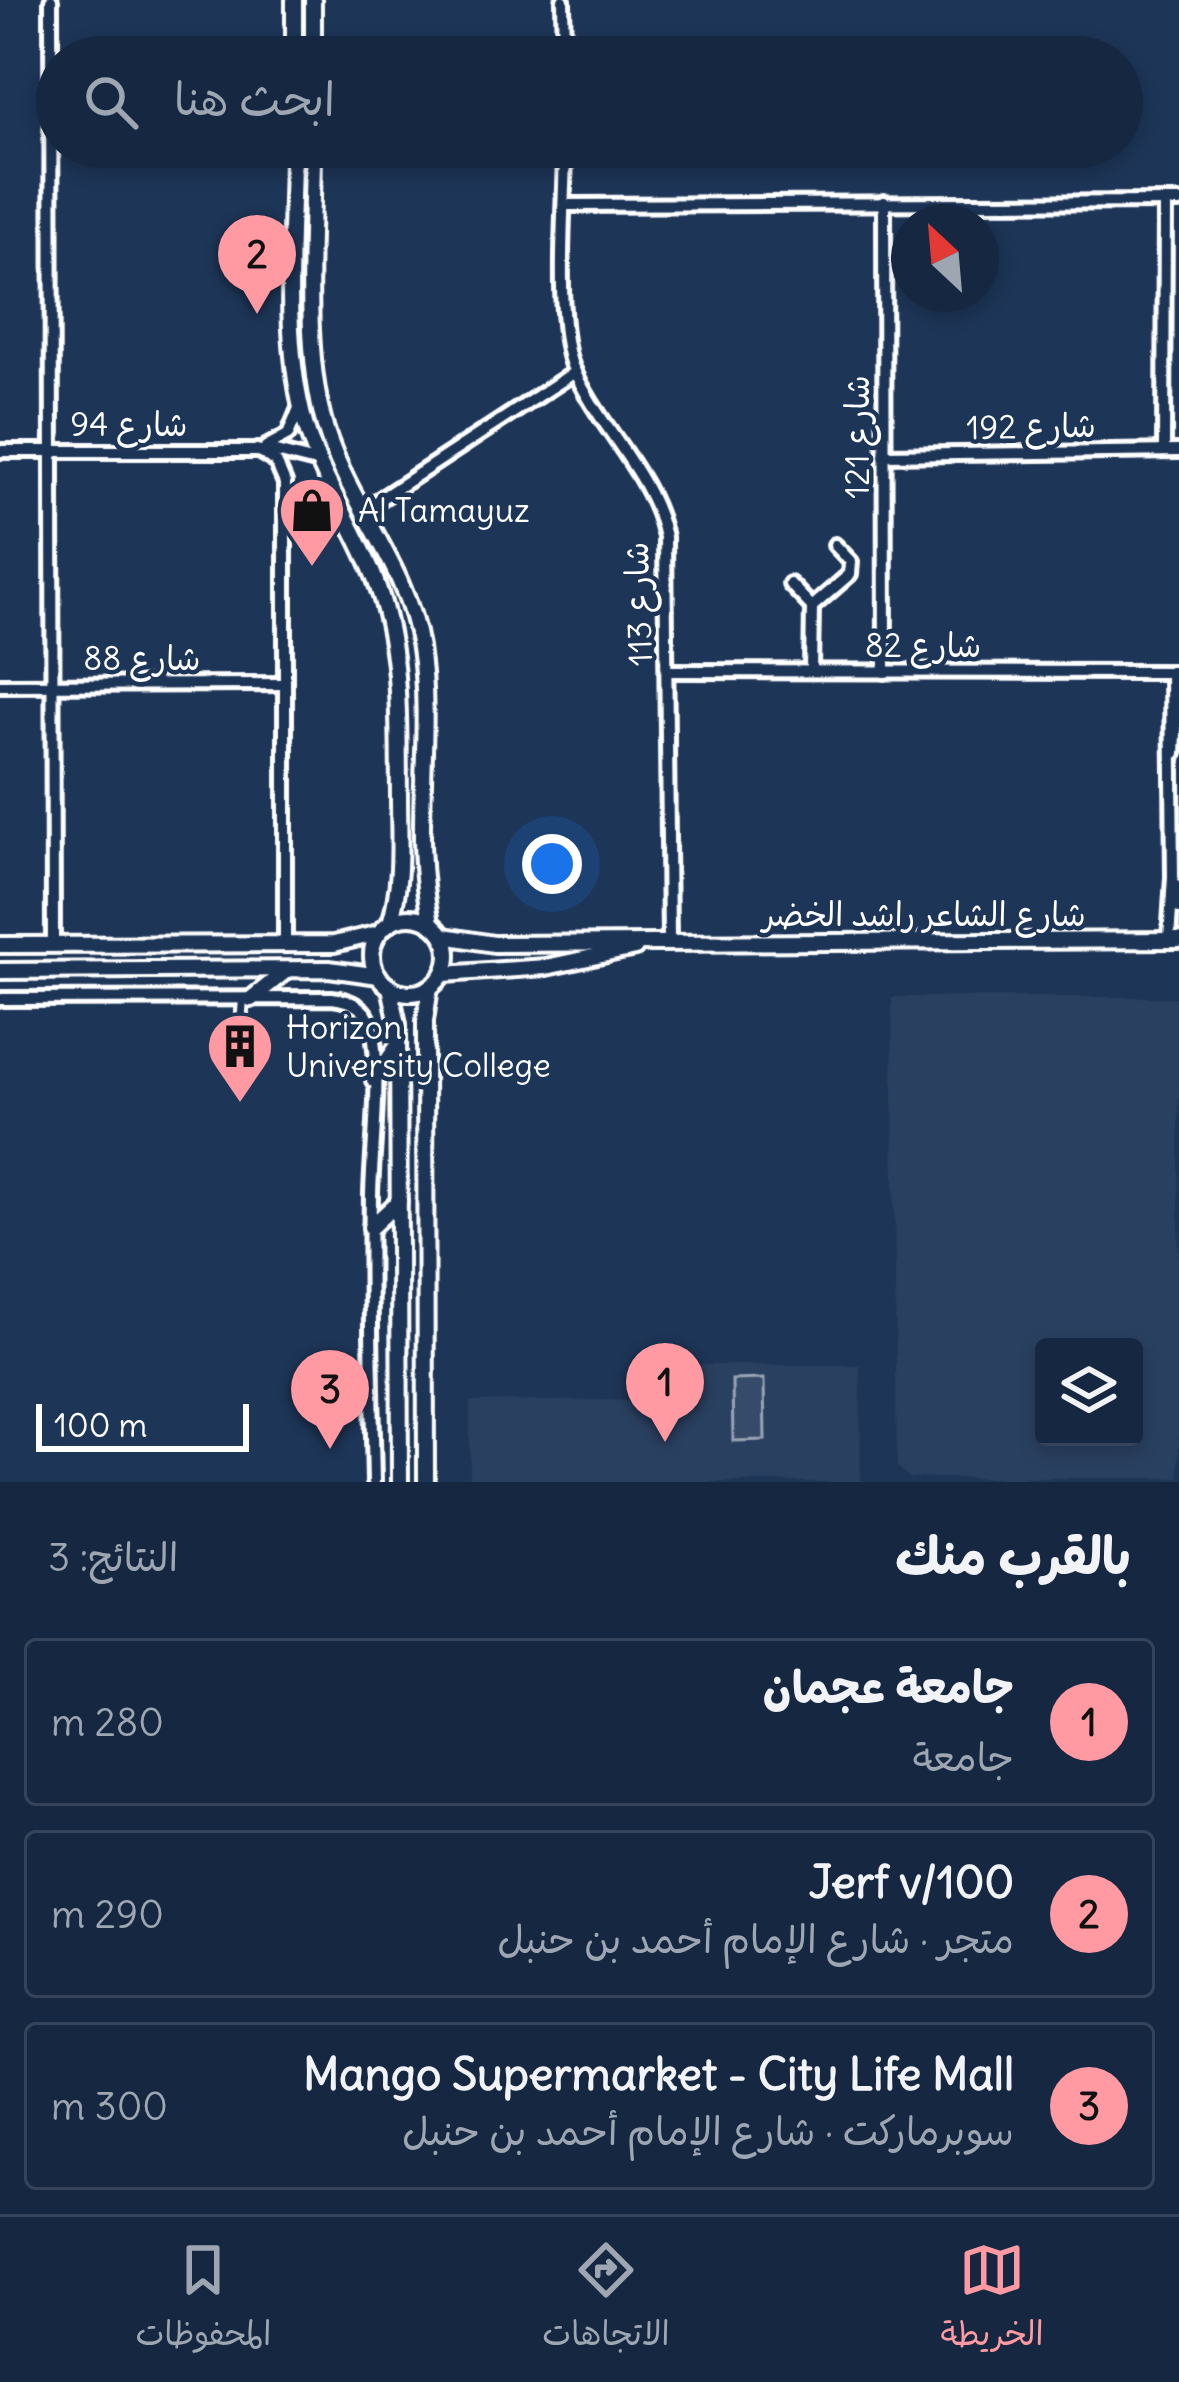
<!DOCTYPE html>
<html lang="ar">
<meta charset="utf-8">
<style>
:root{--surface:#162841;--page:#23344c;--text:#f1f3f6;--muted:#9ea6b1;--line:#35445a;--accent:#ff9aa2}
body{margin:0;font-family:Delius,"Playpen Sans Arabic",sans-serif;background:var(--page);color:var(--text);direction:rtl}
.controls{position:absolute;right:36px;bottom:36px;display:grid;overflow:hidden;border-radius:12px;box-shadow:0 6px 18px #0003}
.controls button{width:108px;height:108px;display:grid;place-items:center;padding:0;border:0;border-bottom:3px solid var(--line);background:var(--surface);color:var(--text);font:60px sans-serif}
.compass{position:absolute;left:891px;top:204px;width:108px;height:108px;border-radius:50%;background:var(--surface);box-shadow:0 6px 18px #0003;rotate:334deg}
.scale{position:absolute;left:36px;bottom:30px;width:213px;box-sizing:border-box;padding-left:12px;border:6px solid #fff;border-top:0;font-size:33px;line-height:42px;white-space:nowrap;color:#fff;-webkit-text-stroke:9px #1d3557;paint-order:stroke}
.you{position:absolute;left:552px;top:864px;width:42px;height:42px;margin:-30px;border:9px solid #fff;border-radius:50%;background:#1a73e8;box-shadow:0 0 0 18px #1a73e833}
.badge{display:grid;place-items:center;width:78px;height:78px;border-radius:50%;background:var(--accent);color:#111;font-size:39px;font-weight:700}
.pin{position:absolute;translate:-50% -99px;filter:drop-shadow(0 3px 6px #0008)}
.pin::after{content:'';position:absolute;top:63px;width:42px;height:36px;background:inherit;clip-path:polygon(0 0,100% 0,50% 100%)}
.list{margin:0;padding:0;list-style:none}
h2{display:flex;justify-content:space-between;align-items:center;height:156px;margin:0;padding:0 48px;font-size:51px}
h2 small{font-size:39px;font-weight:400;color:var(--muted)}
.list li{display:grid;grid-template-columns:78px 1fr auto;gap:36px;align-items:center;box-sizing:border-box;height:168px;margin:0 24px 24px;padding:0 24px;border:3px solid var(--line);border-radius:12px}
.list b{display:block;font-size:45px;white-space:nowrap}
.list p{margin:0;font-size:39px;white-space:nowrap;color:var(--muted)}
.list em{font-size:39px;font-style:normal;color:var(--muted)}
.icon{flex:none;width:66px;height:66px;fill:none;stroke:currentColor;stroke-width:2;stroke-linecap:round;stroke-linejoin:round}
.map{position:relative;flex:none;width:1179px;height:1482px;overflow:hidden;direction:ltr}
.search{position:absolute;background:var(--surface);box-shadow:0 6px 18px #0003;left:36px;right:36px;top:36px;height:132px;display:flex;align-items:center;gap:30px;box-sizing:border-box;padding:0 42px;border-radius:66px;color:var(--muted);font-size:45px}
.sheet{height:732px;background:var(--surface)}
nav{display:flex;justify-content:space-around;align-items:center;box-sizing:border-box;height:168px;border-top:3px solid var(--line);background:var(--surface);font-size:33px;color:var(--muted)}
nav a{display:grid;justify-items:center;gap:6px}
nav .on{color:var(--accent)}
.map>svg:first-child{display:block}
.built{fill:#2a4161;fill-rule:evenodd}
.green{fill:#364b69;stroke:#9aa5b4;stroke-width:3}
.lines{fill:none;stroke-linecap:round;stroke-linejoin:round}
.pedestrian-casing{stroke:#fff;stroke-width:16}
.minor-casing{stroke:#fff;stroke-width:20}
.tertiary-casing{stroke:#fff;stroke-width:22}
.pedestrian{stroke:#1d3557;stroke-width:8}
.minor{stroke:#1d3557;stroke-width:10}
.tertiary{stroke:#1d3557;stroke-width:14}
.labels{text-anchor:middle;stroke-width:9;stroke-linejoin:round;paint-order:stroke}
.street-label{font-size:33px;fill:#fff;stroke:#1d3557}
.poi-label{font-size:33px;fill:#fff;stroke:#1d3557;text-anchor:start}
</style>
<div class="map">
<svg width="1179" height="1482" viewBox="0 0 1179 1482">
<rect width="100%" height="100%" fill="#1d3557"/>
<filter id="ink" filterUnits="userSpaceOnUse"><feTurbulence type="fractalNoise" baseFrequency=".00833" numOctaves="2"/><feDisplacementMap in="SourceGraphic" scale="24" xChannelSelector="R" yChannelSelector="G"/><feConvolveMatrix kernelMatrix="1 2 1 2 8 2 1 2 1" color-interpolation-filters="sRGB"/></filter>
<g filter="url(#ink)">
<!-- built -->
<g class="built">
<path d="M892,997H1179V1478H909L897,1466ZM1044,1347H1134V1437H1044Z"/>
<polygon points="677,1365 860,1365 861,1482 470,1482 470,1402 677,1399"/>
</g>
<!-- green -->
<polygon class="green" points="764,1379 765,1440 733,1441 732,1380"/>
<g class="lines">
<defs>
<polyline id="pedestrian" points="241,1024 243,999"/>
<g id="minor">
<polyline points="51,0 53,944"/>
<polyline points="563,0 564,57"/>
<path d="M565,147C565,202 554,321 573,368C599,428 651,472 665,537L669,941"/>
<polyline points="884,202 885,672"/>
<polyline points="565,205 1179,202"/>
<polyline points="266,447 288,435 300,406"/>
<polyline points="257,450 276,462 285,483 285,944"/>
<polyline points="0,451 272,451 316,462"/>
<polyline points="1164,451 1165,202"/>
<polyline points="884,455 1179,451"/>
<polyline points="365,509 575,372"/>
<polyline points="790,584 812,607 811,671"/>
<polyline points="812,607 850,574 851,562 835,545"/>
<polyline points="667,671 1179,672"/>
<polyline points="0,685 284,684"/>
<polyline points="1175,753 1179,672"/>
<polyline points="1176,886 1179,908"/>
<polyline points="1169,940 1173,877 1171,672"/>
<path d="M0,999L332,998C351,1000 368,1008 372,1029C382,1074 372,1148 371,1195C369,1291 372,1386 374,1482"/>
</g>
<g id="tertiary">
<polyline points="294,57 294,0"/>
<polyline points="313,57 313,0"/>
<path d="M293,147C293,233 282,327 302,412C316,473 353,521 375,579C402,649 398,722 399,796C399,839 403,881 390,923"/>
<path d="M313,147C313,235 300,357 329,439C355,512 408,569 420,648C434,738 410,833 431,922"/>
<circle cx="410" cy="955" r="38"/>
<polyline points="444,936 494,944 1179,940"/>
<polyline points="0,945 334,944 379,933"/>
<polyline points="0,971 329,969 379,976"/>
<polyline points="444,974 546,967 635,948"/>
<polyline points="390,987 398,1024 400,1482"/>
<polyline points="251,999 287,970"/>
<polyline points="374,1080 398,1045"/>
<polyline points="371,1227 399,1201"/>
<polyline points="426,1482 425,1021 430,987"/>
</g>
</defs>
<!-- pedestrian casing -->
<use href="#pedestrian" class="pedestrian-casing"/>
<!-- minor casing -->
<use href="#minor" class="minor-casing"/>
<!-- tertiary casing -->
<use href="#tertiary" class="tertiary-casing"/>
<!-- pedestrian -->
<use href="#pedestrian" class="pedestrian"/>
<!-- minor -->
<use href="#minor" class="minor"/>
<!-- tertiary -->
<use href="#tertiary" class="tertiary"/>
</g>
</g>
<!-- icons -->
<defs>
<symbol id="shop-pin" viewBox="-11 -11 22 30"><path d="M0 17L-7.5 6A9.5 9.5 0 1 1 7.5 6Z" fill="#ff9aa2" stroke="#1d3557"/><path d="M-5-2.5h2.3a2.7 3.5 0 0 1 5.4 0H5L5.5 6h-11ZM-1.5-2.5h3a1.5 2.3 0 0 0-3 0Z" fill="#111"/></symbol>
<symbol id="building-pin" viewBox="-11 -11 22 30"><path d="M0 17L-7.5 6A9.5 9.5 0 1 1 7.5 6Z" fill="#ff9aa2" stroke="#1d3557"/><path d="M-4-6H4V6H1V3H-1V6H-4ZM-2.5-4.3h1.7v1.8h-1.7ZM.8-4.3h1.7v1.8H.8ZM-2.5-1h1.7V.8h-1.7ZM.8-1h1.7V.8H.8Z" fill="#111"/></symbol>
</defs>
<g fill-rule="evenodd">
<use href="#shop-pin" x="274" y="472" width="76" height="104"/>
<use href="#building-pin" x="202" y="1008" width="76" height="104"/>
</g>
<g class="labels">
<!-- street labels -->
<g class="street-label">
<text x="129" y="436">شارع 94</text>
<text transform="translate(1031 426) rotate(-1)" y="12">شارع 192</text>
<text transform="translate(857 437) rotate(-90)" y="12">شارع 121</text>
<text transform="translate(638 604) rotate(-92)" y="12">شارع 113</text>
<text x="923" y="657">شارع 82</text>
<text x="142" y="670">شارع 88</text>
<text x="924" y="926">شارع الشاعر راشد الخضر</text>
</g>
<!-- poi labels -->
<g class="poi-label">
<text x="358" y="522">Al Tamayuz</text>
<text x="286" y="1039">Horizon<tspan x="286" dy="38">University College</tspan></text>
</g>
</g>
</svg>
<div class="controls">
<button><svg class="icon" aria-label="layers" viewBox="0 0 24 24"><path d="M12 4l9 5-9 5-9-5zM3 14l9 5 9-5"/></svg></button>
</div>
<svg class="compass" viewBox="-18 -18 36 36"><path d="M0-13l5 13h-10z" fill="#e53935"/><path d="M0 13l5-13h-10z" fill="#9ea6b1"/></svg>
<div class="scale">100 m</div>
<div class="you"></div>
<div class="pin badge" style="left:665px;top:1442px">1</div>
<div class="pin badge" style="left:257px;top:314px">2</div>
<div class="pin badge" style="left:330px;top:1449px">3</div>
<div class="search"><svg class="icon" aria-label="search" viewBox="0 0 24 24"><circle cx="10" cy="10" r="6"/><path d="M15 15l6 6"/></svg>ابحث هنا</div>
</div>
<section class="sheet">
<h2>بالقرب منك<small>النتائج: 3</small></h2>
<ul class="list">
<li><span class="badge">1</span><div><b>جامعة عجمان</b><p>جامعة</p></div><em>280 m</em></li>
<li><span class="badge">2</span><div><b>Jerf v/100</b><p>متجر · شارع الإمام أحمد بن حنبل</p></div><em>290 m</em></li>
<li><span class="badge">3</span><div><b>Mango Supermarket - City Life Mall</b><p>سوبرماركت · شارع الإمام أحمد بن حنبل</p></div><em>300 m</em></li>
</ul>
</section>
<nav>
<a class="on"><svg class="icon" aria-label="map" viewBox="0 0 24 24"><path d="M3 6l6-2 6 2 6-2v14l-6 2-6-2-6 2zM9 4v14M15 6v14"/></svg>الخريطة</a>
<a><svg class="icon" aria-label="directions" viewBox="0 0 24 24"><path d="M12 3l9 9-9 9-9-9zM9 14v-3h6M13 9l2 2-2 2"/></svg>الاتجاهات</a>
<a><svg class="icon" aria-label="saved" viewBox="0 0 24 24"><path d="M7 4h10v16l-5-4-5 4z"/></svg>المحفوظات</a>
</nav>
